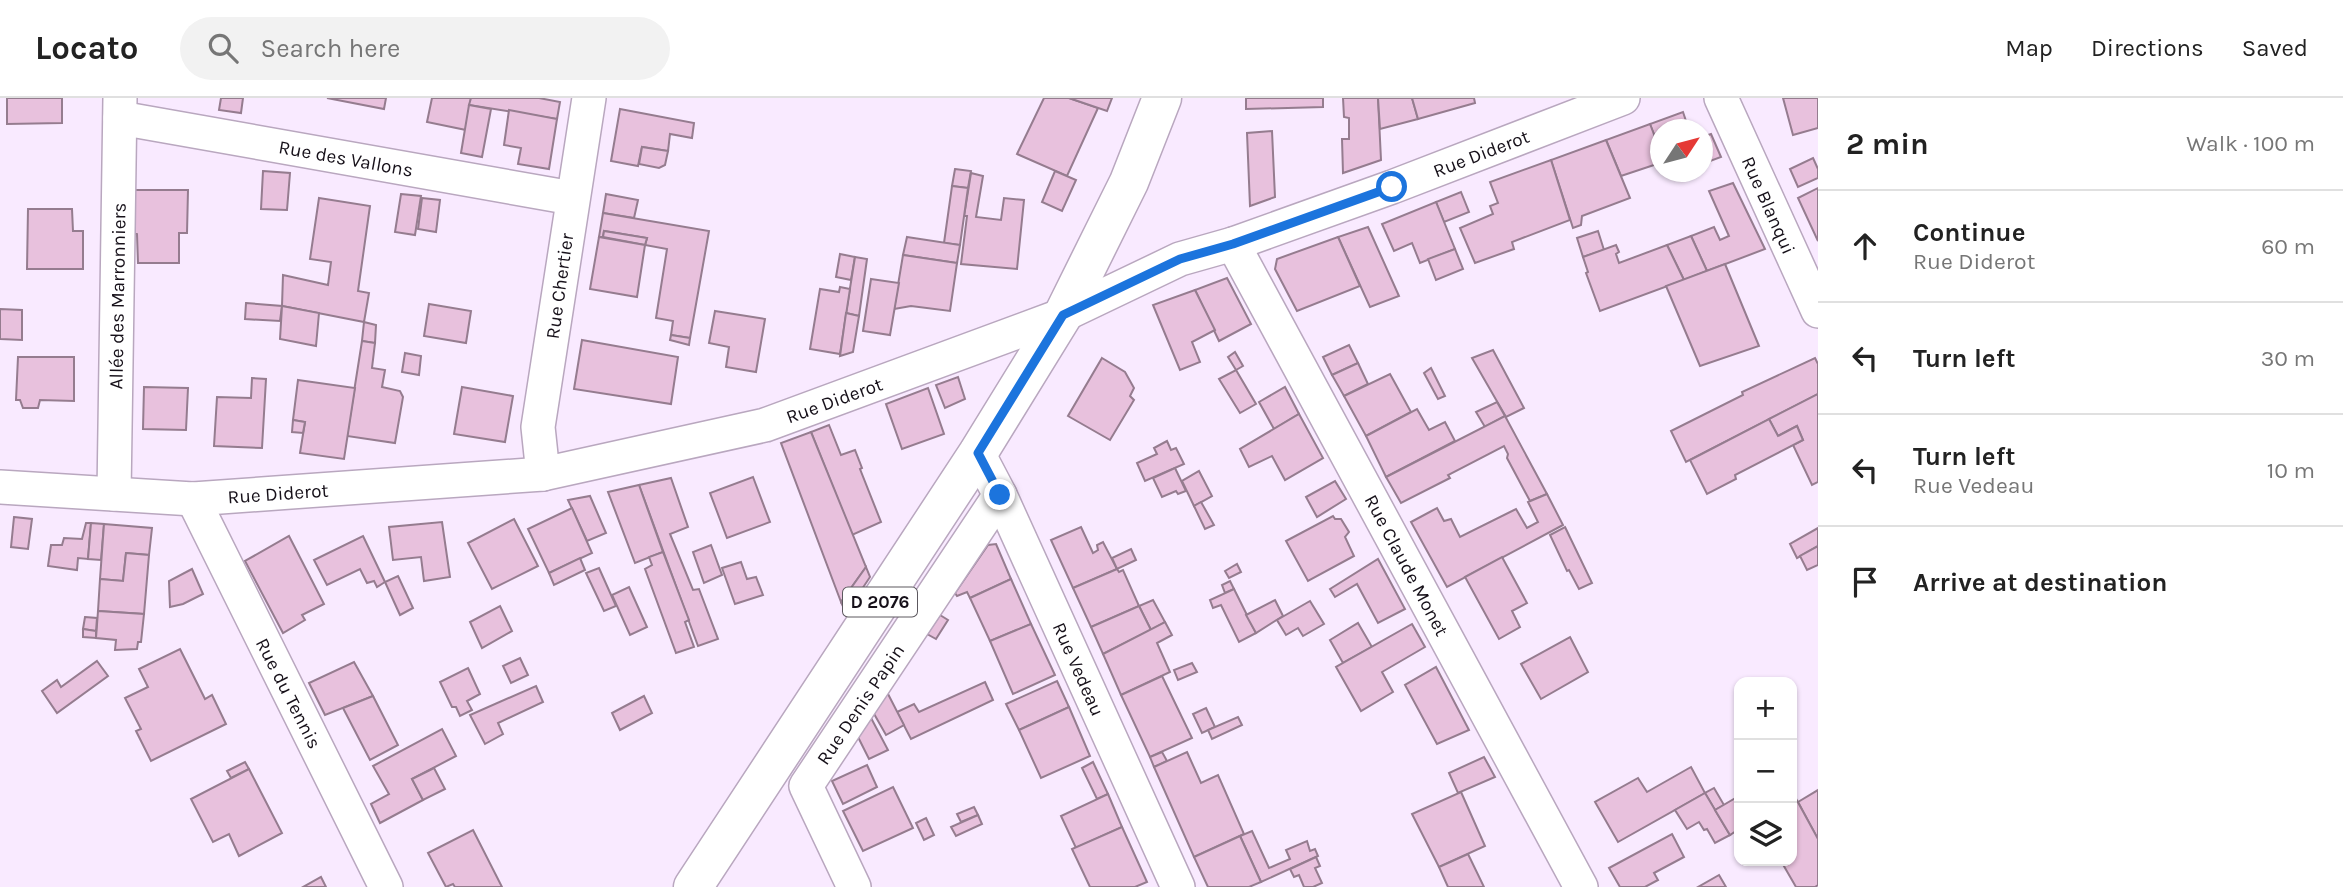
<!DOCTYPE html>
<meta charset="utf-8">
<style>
:root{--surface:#fff;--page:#f2f2f2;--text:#222;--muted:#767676;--line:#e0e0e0}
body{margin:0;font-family:Karla,sans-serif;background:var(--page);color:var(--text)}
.controls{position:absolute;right:21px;bottom:21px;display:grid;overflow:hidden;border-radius:14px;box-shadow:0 2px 5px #0004}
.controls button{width:63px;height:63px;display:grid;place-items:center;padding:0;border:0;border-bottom:2px solid var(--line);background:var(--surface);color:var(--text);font:35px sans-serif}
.compass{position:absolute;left:1650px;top:21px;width:63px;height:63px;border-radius:50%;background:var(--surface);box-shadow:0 2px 5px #0004;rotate:54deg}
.stop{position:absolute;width:21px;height:21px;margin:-16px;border:5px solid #1c74dd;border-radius:50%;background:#fff}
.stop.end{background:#1c74dd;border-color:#fff;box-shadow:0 2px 7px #0008}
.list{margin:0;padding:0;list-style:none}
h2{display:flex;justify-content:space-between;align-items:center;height:91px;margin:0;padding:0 28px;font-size:30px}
h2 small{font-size:23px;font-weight:400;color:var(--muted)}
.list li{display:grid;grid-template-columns:46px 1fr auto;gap:21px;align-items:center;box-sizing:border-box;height:112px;padding:0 28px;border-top:2px solid var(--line)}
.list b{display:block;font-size:26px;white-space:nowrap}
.list p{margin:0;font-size:23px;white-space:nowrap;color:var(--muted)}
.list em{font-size:23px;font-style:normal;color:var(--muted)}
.icon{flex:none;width:38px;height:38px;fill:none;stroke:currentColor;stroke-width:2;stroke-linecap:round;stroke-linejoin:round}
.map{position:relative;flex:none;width:1818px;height:789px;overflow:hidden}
header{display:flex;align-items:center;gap:42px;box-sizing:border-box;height:98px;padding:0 35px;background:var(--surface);border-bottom:2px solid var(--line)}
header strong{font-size:33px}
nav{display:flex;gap:38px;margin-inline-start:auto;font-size:24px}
.search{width:490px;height:63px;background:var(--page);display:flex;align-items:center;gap:18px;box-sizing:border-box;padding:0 24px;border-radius:38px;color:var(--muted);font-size:26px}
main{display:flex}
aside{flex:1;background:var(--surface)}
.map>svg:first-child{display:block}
.building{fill:#e8c1dd;stroke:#957c8f;stroke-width:2}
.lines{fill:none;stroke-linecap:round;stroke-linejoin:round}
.minor-casing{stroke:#b9a7bf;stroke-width:36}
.primary-casing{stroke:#b9a7bf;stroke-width:41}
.minor{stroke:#fff;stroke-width:33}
.primary{stroke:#fff;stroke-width:38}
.route{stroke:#1c74dd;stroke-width:9}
.labels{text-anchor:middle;stroke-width:5;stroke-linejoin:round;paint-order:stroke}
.shield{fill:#fff;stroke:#5c585e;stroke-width:2}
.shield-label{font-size:18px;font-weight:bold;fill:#161019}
.street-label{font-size:19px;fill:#161019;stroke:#fff}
</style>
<header>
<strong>Locato</strong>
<div class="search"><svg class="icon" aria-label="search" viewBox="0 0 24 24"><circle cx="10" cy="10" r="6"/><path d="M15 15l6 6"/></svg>Search here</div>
<nav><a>Map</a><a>Directions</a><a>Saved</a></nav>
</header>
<main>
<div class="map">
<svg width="1818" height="789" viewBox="0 0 1818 789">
<rect width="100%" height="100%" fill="#f9eaff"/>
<!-- building -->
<g class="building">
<polygon points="7,0 62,0 62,25 7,26"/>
<polygon points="221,0 243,0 241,15 219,12"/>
<polygon points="327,0 386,0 384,11"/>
<polygon points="432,0 471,0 466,32 427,24"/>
<polygon points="471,0 539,0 560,4 557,21 469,7"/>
<polygon points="1044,0 1069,0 1098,10 1067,78 1017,56"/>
<polygon points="1069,0 1112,0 1107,13"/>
<polygon points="1246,0 1323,0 1323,9 1246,11"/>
<polygon points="1343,0 1378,0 1381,62 1343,75 1342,41 1349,41 1349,20 1344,19"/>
<polygon points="1378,0 1412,0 1418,21 1380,31"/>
<polygon points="1412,0 1474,0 1475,5 1418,21"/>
<polygon points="1783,0 1818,0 1818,30 1793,37"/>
<polygon points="469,7 491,11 482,59 461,55"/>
<polygon points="620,11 694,25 692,40 670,36 668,53 642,49 638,68 611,63"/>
<polygon points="509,12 557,21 549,71 518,66 521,50 504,47"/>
<polygon points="1683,14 1689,32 1660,32 1660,52 1650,26"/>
<polygon points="1650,26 1660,52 1660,65 1621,78 1606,42"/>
<polygon points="1272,33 1275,99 1250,108 1247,35"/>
<polygon points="1711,36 1721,59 1702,66 1702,39"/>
<polygon points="1606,42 1630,100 1582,118 1581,127 1573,130 1551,62"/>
<polygon points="642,49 668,53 665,67 659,70 639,66"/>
<polygon points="1813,60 1818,71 1818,80 1798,89 1790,71"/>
<polygon points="1551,62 1570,122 1512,144 1514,151 1475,165 1460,130 1493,116 1490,108 1498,105 1490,84"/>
<polygon points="955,71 971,73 968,90 952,88"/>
<polygon points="263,73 290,75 287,112 261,111"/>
<polygon points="1055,73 1076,82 1062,113 1042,104"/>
<polygon points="971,75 983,78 976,119 1001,122 1004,100 1024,102 1017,171 961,166 967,118 964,118"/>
<polygon points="1733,85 1765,151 1707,173 1691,138 1714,129 1720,142 1729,138 1709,93"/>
<polygon points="952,88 968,90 960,147 944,145"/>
<polygon points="1818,90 1818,143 1798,100"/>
<polygon points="130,92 188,92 187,135 179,135 179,165 138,165 137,136 130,135"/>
<polygon points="1461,94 1469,114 1444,124 1436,104"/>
<polygon points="401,96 421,98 415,137 395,134"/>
<polygon points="606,96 638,102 634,120 603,115"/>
<polygon points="319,100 370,108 358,193 369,195 364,224 282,208 283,177 328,187 331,164 310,161"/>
<polygon points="422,100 440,102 436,134 418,131"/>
<polygon points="1436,104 1455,151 1420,165 1412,145 1394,153 1382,126"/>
<polygon points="28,111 72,111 73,133 83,133 83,171 27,171"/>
<polygon points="603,115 709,133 690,240 671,237 673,223 656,220 667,151 645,147 647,140 604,133 603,139 599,139"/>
<polygon points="1368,129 1399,198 1370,209 1338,139"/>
<polygon points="604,133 647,140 645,147 603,139"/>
<polygon points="1598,133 1604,152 1583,159 1577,140"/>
<polygon points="1691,138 1707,173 1684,182 1667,147"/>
<polygon points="599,139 645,147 637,199 590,191"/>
<polygon points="907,139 960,147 957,165 903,157"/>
<polygon points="1338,139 1360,188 1297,213 1275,171 1277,161"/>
<polygon points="1616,147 1619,154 1616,156 1619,165 1667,147 1684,182 1600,213 1586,175 1588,174 1583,159"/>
<polygon points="1455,151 1463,171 1436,182 1428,161"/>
<polygon points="840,156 855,159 851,182 836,179"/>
<polygon points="903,157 957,165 950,213 911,208 894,211"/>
<polygon points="855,159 867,161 859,218 846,215"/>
<polygon points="1725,166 1759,248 1700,268 1666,188"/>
<polygon points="1227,180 1251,226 1219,243 1195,192"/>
<polygon points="871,181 899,185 890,237 863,233"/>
<polygon points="840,189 850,191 840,256 810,251 820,191 839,194"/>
<polygon points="1195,192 1215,232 1192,244 1200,264 1180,272 1153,207"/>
<polygon points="246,205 282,208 280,223 245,221"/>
<polygon points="429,206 471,213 466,245 424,238"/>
<polygon points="282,208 319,215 316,248 280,241"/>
<polygon points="0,211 22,212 22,242 0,241"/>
<polygon points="715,213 765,221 756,274 726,269 729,249 709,245"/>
<polygon points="846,215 859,218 853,254 840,258"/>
<polygon points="364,224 376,227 375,245 362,243"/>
<polygon points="671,237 690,240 689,247 670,242"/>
<polygon points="582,242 678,259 671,306 574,291"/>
<polygon points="362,243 375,245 372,270 385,272 382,289 400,293 403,299 395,345 347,338"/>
<polygon points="1349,247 1358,265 1332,277 1323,259"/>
<polygon points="1493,252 1524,310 1506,319 1472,260"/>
<polygon points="1235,254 1243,268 1236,272 1228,259"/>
<polygon points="405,255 421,258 419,277 402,274"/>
<polygon points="18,259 74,259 74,303 40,302 38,310 23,310 20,302 16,302"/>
<polygon points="1102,260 1125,274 1134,290 1130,298 1134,302 1110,342 1068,318"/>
<polygon points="1815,260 1818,266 1818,296 1686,364 1671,333 1743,297 1742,294"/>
<polygon points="1358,265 1368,286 1344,298 1332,277"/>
<polygon points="1431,270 1445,298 1438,301 1424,275"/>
<polygon points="1236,272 1256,306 1240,315 1219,281"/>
<polygon points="1390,276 1411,314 1366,338 1344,298"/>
<polygon points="958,279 965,301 945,310 936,287"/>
<polygon points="252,280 266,281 262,350 214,348 217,299 251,300"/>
<polygon points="298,282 355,290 344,361 300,355 305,324 293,322"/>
<polygon points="144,289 188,290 186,332 143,331"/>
<polygon points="462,289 513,298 505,344 454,336"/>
<polygon points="1285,289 1299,316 1274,331 1259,304"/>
<polygon points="928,290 944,336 902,351 886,306"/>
<polygon points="1818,296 1818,384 1812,387 1793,347 1803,342 1797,328 1778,338 1769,321"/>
<polygon points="1497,304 1505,318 1485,329 1476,314"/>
<polygon points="1417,311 1429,332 1445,324 1455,343 1386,379 1366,338"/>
<polygon points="1299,316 1323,360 1285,382 1272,358 1249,369 1240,351"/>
<polygon points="1505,318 1547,396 1530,403 1507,360 1508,356 1504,348 1448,377 1450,380 1401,405 1386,379"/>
<polygon points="1769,321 1778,338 1797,328 1803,342 1735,377 1736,381 1707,396 1690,362"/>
<polygon points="293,322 305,324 303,335 292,334"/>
<polygon points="829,327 841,357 855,352 862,370 860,371 881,424 852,437 811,334"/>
<polygon points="811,334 866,469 841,504 781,345"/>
<polygon points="1167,343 1171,352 1176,350 1184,366 1145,383 1137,365 1157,356 1154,350"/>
<polygon points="1175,370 1186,393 1178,396 1176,393 1162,399 1153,380"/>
<polygon points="1199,373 1212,398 1194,408 1182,383"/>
<polygon points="753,379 770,424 727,440 710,395"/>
<polygon points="671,380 688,429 670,436 693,492 699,491 718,541 698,548 639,387"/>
<polygon points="1335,383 1346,401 1317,419 1306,399"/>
<polygon points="639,387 663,454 635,465 608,394"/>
<polygon points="1547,396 1563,427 1447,489 1411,424 1437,410 1444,423 1451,421 1460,439 1516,411 1527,430 1538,424 1528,404"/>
<polygon points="590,398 606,435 587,443 568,402"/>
<polygon points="1201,404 1214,427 1205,431 1194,408"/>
<polygon points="572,410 592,455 549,475 528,431"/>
<polygon points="1333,418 1335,421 1341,421 1349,434 1345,439 1354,458 1308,483 1286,443"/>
<polygon points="14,419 32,421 28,451 11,449"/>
<polygon points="514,421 538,468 492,491 468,445"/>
<polygon points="442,424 450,479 424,483 421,459 393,462 389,429"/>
<polygon points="86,425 91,425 88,461 78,460 77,472 48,468 51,447 62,447 64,440 82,441"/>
<polygon points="91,425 104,426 101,462 88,461"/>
<polygon points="104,426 152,430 149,457 126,455 123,483 100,481"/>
<polygon points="1081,429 1093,455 1098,452 1097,447 1103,444 1117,471 1073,490 1051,442"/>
<polygon points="1565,429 1592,485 1579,491 1569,472 1567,473 1550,437"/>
<polygon points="1818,430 1818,448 1797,460 1790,446"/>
<polygon points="289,438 324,506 302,517 305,522 283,535 245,463"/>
<polygon points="363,438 385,484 377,489 374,483 367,485 360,471 327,487 314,462"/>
<polygon points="996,446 1011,481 970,500 967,494 957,498 955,495 988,447"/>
<polygon points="711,447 722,477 704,485 693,454"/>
<polygon points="1818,448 1818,467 1807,472 1800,458"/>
<polygon points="1131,451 1136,462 1117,471 1112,460"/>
<polygon points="663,454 689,522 685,524 694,549 676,555 645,471 652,467 649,459"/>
<polygon points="126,455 149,457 144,516 98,513 100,481 123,483"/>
<polygon points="1502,459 1527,505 1512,513 1520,529 1499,541 1465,479"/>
<polygon points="580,460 585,472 554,487 549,475"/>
<polygon points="1378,461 1405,511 1378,525 1357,486 1335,499 1330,491"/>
<polygon points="741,464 747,481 756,479 763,497 735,506 722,470"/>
<polygon points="1237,466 1241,474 1229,480 1225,473"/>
<polygon points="866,469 870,479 846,515 841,504"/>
<polygon points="599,470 616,508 604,513 586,475"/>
<polygon points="192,471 203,496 183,506 170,509 169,483"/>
<polygon points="1117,471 1119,474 1123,472 1139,508 1091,529 1073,490"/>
<polygon points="398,478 413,510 400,517 385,484"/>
<polygon points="1011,481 1031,526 990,543 970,500"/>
<polygon points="1230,483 1234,491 1225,495 1222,487"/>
<polygon points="629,489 647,529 630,537 612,497"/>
<polygon points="1234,491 1256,535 1239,544 1221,507 1213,510 1210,502"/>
<polygon points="1153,502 1165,524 1151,532 1139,508"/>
<polygon points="1275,502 1283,518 1256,535 1246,517"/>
<polygon points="1310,503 1324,526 1303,538 1298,530 1286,537 1277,522"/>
<polygon points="500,508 512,533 482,550 470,524"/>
<polygon points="1139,508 1151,532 1103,556 1091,529"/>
<polygon points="98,513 144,516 141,544 138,544 137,551 115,552 116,542 96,540"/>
<polygon points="940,517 948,522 936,541 927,536"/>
<polygon points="85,519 97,520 96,533 83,531"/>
<polygon points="1165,524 1172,537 1157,545 1170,574 1121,597 1103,556"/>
<polygon points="1358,525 1372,549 1343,565 1330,542"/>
<polygon points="1031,526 1055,577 1013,596 990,543"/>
<polygon points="1412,526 1425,549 1382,574 1393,594 1361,613 1336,569"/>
<polygon points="83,531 96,533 96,540 83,539"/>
<polygon points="1570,539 1588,574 1541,601 1521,566"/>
<polygon points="180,551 205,601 212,597 226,626 151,663 136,633 141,631 125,600 148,589 139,571"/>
<polygon points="520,560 528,577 511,585 503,568"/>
<polygon points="97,563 108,578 57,615 42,593 57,582 61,589"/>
<polygon points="354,564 373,598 325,617 309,585"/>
<polygon points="1192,565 1197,574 1178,582 1174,572"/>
<polygon points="1436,569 1469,632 1437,646 1405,587"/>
<polygon points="468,570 480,596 467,603 472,612 460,618 456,609 452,609 440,584"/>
<polygon points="1162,578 1192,640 1150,659 1121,597"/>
<polygon points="1057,583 1069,609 1019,632 1006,606"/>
<polygon points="985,584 993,602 911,641 897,614 914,606 919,614"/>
<polygon points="536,588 543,604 498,625 503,636 485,646 470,617"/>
<polygon points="887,594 904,627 886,637 873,614"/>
<polygon points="373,598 398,647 370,662 343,610"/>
<polygon points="644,598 652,615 620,632 612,615"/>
<polygon points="1069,609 1090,658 1041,680 1019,632"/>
<polygon points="1206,610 1215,629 1202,635 1193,616"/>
<polygon points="870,618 888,652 869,661 857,637"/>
<polygon points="1238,619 1242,627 1212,641 1208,632"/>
<polygon points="442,631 456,658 412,681 423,702 380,725 371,706 389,696 373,668"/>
<polygon points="1162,654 1167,663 1154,669 1150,659"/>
<polygon points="1187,654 1201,685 1218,677 1244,736 1194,759 1154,669"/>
<polygon points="1484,659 1495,679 1458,695 1449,675"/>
<polygon points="245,664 249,671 231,680 227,673"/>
<polygon points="1093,664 1108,696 1097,701 1082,670"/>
<polygon points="867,667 877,689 843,706 832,683"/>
<polygon points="1691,669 1705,695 1618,744 1595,704 1638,680 1647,694"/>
<polygon points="434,670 445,691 423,702 412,681"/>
<polygon points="249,671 282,735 239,758 229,736 213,744 191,701"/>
<polygon points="893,689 913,730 863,753 843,713"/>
<polygon points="1714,690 1724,707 1715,712 1705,695"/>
<polygon points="1818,692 1818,741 1798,704"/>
<polygon points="1461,694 1485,748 1439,769 1412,716"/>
<polygon points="1705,695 1730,737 1715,745 1707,731 1704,732 1699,724 1687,731 1675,712"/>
<polygon points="1108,696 1122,729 1076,750 1061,718"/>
<polygon points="1794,697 1818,741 1818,787 1815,789 1796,789 1781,763 1792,763 1792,699"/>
<polygon points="1739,698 1739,731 1730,737 1715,712"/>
<polygon points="974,709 978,717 961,724 957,716"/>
<polygon points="978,717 982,726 956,738 951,729"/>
<polygon points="926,720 934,737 924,742 916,725"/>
<polygon points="1122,729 1147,784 1135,789 1090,789 1072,751"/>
<polygon points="473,732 502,789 455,789 453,786 446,789 428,755"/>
<polygon points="1252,733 1269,770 1290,761 1286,752 1307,743 1310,753 1315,751 1318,758 1261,784 1240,738"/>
<polygon points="1672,736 1684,759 1654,775 1658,782 1645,789 1620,789 1609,770"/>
<polygon points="1240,738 1261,784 1249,789 1208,789 1194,759"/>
<polygon points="1468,756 1484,789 1448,789 1439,769"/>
<polygon points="1316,759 1320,768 1315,770 1322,785 1313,789 1304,789 1299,777 1294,779 1290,771"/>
<polygon points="1719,777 1726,789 1698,789"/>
<polygon points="321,779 326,789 303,789"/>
</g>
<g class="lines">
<defs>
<g id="minor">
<polyline points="1721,0 1818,213"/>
<polyline points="120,20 572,100"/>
<polyline points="1233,146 1581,789"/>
<polyline points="978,355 1000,397 1178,789"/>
<polyline points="543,376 538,329 589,0"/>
<polyline points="0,389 193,401 543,376 765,327 1063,217 1180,161 1233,146 1392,89 1623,0"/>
<polyline points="114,396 120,0"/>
<polyline points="193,401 386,789"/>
<polyline points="854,789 806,688 1000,397"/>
</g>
<polyline id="primary" points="693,789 978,355 1063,217 1129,84 1162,0"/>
</defs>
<!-- minor casing -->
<use href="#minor" class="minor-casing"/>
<!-- primary casing -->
<use href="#primary" class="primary-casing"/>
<!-- minor -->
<use href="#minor" class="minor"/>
<!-- primary -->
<use href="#primary" class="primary"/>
</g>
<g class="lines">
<!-- route -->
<polyline class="route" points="1000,397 978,355 1063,217 1180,161 1233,146 1392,89"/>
</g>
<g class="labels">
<!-- shield labels -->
<rect class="shield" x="843" y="489.5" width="74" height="29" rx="5"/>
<g class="shield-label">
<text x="880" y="510">D 2076</text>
</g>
<!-- street labels -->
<g class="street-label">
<text transform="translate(1481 55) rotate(-21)" y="7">Rue Diderot</text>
<text transform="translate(346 60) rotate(10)" y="7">Rue des Vallons</text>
<text transform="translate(1769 107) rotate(66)" y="7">Rue Blanqui</text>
<text transform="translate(559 188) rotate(-82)" y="7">Rue Chertier</text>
<text transform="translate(117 198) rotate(-89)" y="7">Allée des Marronniers</text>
<text transform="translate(834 302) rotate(-20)" y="7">Rue Diderot</text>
<text transform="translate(278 395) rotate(-4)" y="7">Rue Diderot</text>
<text transform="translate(1407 467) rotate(62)" y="7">Rue Claude Monet</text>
<text transform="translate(1079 571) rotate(66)" y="7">Rue Vedeau</text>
<text transform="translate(289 595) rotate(63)" y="7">Rue du Tennis</text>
<text transform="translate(860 606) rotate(-56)" y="7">Rue Denis Papin</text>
</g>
</g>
</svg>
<div class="controls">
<button>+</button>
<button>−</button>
<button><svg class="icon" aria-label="layers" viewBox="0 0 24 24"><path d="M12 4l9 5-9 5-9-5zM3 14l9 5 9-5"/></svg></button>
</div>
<svg class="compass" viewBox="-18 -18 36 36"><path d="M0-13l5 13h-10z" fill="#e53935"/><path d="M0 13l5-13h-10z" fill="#767676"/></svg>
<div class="stop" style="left:1392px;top:89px"></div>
<div class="stop end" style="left:1000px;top:397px"></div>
</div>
<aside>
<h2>2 min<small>Walk · 100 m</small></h2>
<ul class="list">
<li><svg class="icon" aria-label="ahead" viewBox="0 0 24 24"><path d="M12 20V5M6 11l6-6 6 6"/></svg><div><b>Continue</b><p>Rue Diderot</p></div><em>60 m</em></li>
<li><svg class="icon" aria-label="left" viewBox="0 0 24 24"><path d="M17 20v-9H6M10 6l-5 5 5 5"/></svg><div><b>Turn left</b></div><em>30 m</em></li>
<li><svg class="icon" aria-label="left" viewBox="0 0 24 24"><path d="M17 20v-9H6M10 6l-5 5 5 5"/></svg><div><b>Turn left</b><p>Rue Vedeau</p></div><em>10 m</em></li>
<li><svg class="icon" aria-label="arrive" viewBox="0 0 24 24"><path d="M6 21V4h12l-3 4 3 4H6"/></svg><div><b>Arrive at destination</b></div></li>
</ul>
</aside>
</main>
